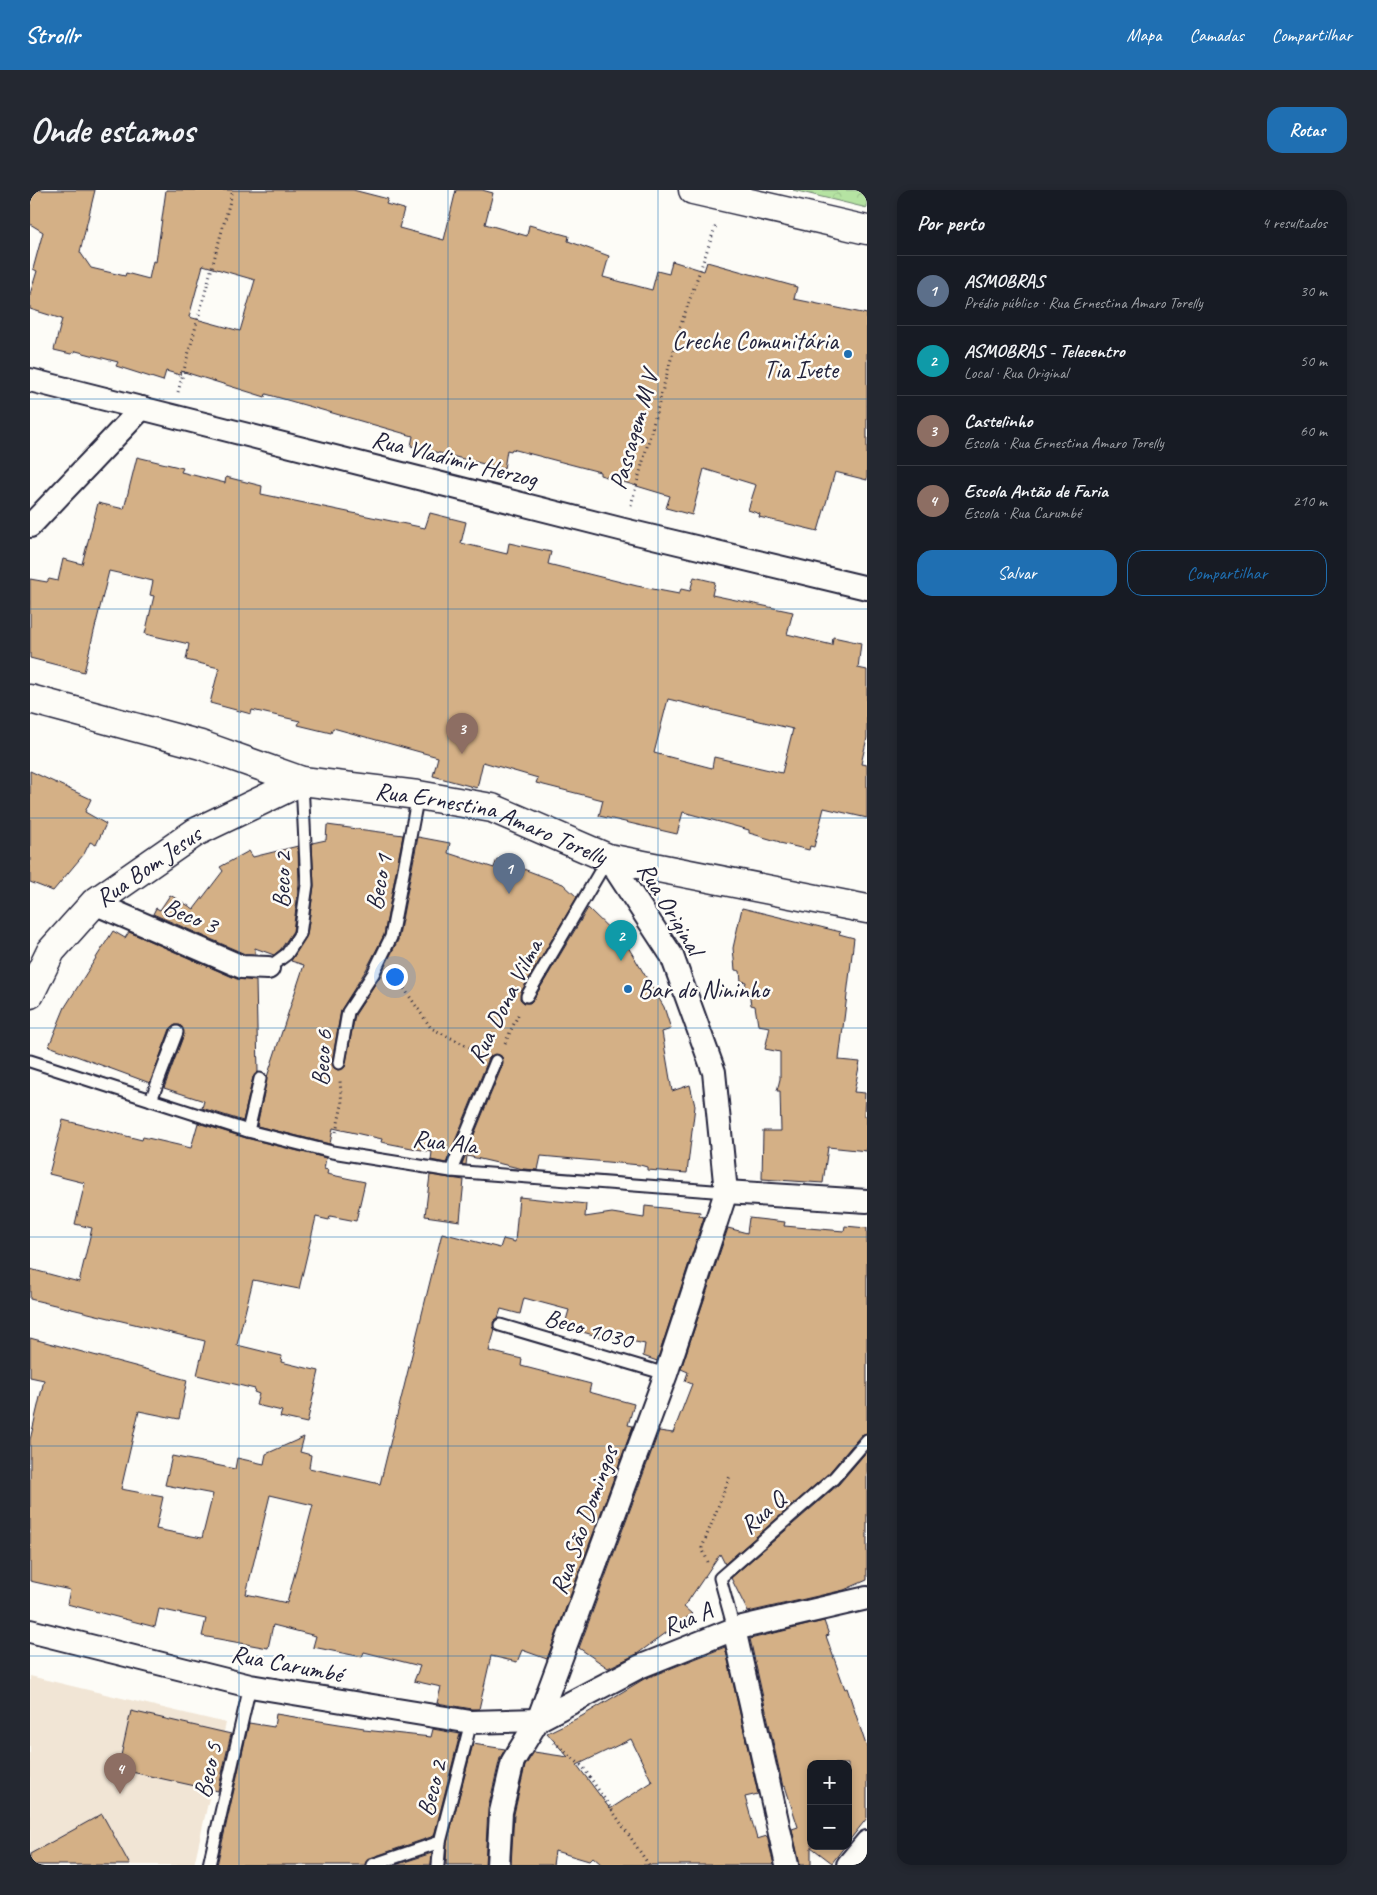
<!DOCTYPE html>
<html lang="pt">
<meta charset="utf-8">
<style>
:root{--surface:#171b24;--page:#242831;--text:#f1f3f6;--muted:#9ea1a6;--line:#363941;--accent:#1f6fb2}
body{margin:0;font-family:Caveat,sans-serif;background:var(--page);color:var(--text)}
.controls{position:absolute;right:15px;bottom:15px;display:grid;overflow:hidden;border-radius:10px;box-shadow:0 2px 8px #0003}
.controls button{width:45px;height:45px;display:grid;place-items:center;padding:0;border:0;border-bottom:1px solid var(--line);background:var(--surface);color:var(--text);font:25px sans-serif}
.you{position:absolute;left:364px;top:786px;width:18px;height:18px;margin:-12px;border:4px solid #fff;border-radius:50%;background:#1a73e8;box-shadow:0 0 0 8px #1a73e833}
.badge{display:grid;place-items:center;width:32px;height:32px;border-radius:50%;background:var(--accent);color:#fff;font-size:16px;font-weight:700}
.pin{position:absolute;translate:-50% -41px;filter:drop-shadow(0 1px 2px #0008)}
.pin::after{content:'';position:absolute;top:26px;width:18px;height:15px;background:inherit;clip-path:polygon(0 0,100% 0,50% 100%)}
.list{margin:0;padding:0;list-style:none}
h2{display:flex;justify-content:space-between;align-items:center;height:65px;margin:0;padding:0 20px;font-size:21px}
h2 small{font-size:16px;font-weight:400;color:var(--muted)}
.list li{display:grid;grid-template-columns:32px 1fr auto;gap:15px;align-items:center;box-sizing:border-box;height:70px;padding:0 20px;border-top:1px solid var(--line)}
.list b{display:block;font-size:19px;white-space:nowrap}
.list p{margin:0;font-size:16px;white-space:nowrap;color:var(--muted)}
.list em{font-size:16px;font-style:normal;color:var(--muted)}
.actions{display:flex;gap:10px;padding:15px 20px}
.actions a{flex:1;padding:11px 0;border:1px solid var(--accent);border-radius:15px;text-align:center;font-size:18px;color:var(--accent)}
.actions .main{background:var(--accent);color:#fff}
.map{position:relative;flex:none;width:837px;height:1675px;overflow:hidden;border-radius:15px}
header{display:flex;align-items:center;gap:30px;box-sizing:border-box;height:70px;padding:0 25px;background:var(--accent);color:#fff}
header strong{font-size:24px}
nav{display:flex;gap:28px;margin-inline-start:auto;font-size:18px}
.intro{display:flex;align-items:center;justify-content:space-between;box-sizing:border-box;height:120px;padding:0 30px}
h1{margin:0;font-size:35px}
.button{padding:12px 22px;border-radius:15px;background:var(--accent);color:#fff;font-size:18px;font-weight:700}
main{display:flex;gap:30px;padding:0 30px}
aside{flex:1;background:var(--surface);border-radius:15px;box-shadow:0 2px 8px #0003}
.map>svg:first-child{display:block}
.built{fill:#f1e5d5}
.park{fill:url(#park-crowns);stroke:#6c826e}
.building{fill:#d4b086;stroke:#22223b;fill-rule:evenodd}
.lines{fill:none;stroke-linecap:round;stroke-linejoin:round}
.service-casing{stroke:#22223b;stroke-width:15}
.minor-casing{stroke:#22223b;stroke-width:26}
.tertiary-casing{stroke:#22223b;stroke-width:31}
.path{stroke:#22223b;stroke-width:3;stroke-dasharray:1 4;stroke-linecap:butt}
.service{stroke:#fdfcf7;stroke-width:11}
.minor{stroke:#fdfcf7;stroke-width:22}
.tertiary{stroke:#fdfcf7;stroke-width:28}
.grid{fill:none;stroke:#1f6fb2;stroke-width:1;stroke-opacity:0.55}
.poi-dot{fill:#1f6fb2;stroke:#fdfcf7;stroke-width:2}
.labels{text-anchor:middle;stroke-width:5;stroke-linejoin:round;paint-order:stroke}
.poi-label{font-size:25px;fill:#22223b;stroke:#fdfcf7;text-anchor:end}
.street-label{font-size:25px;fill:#22223b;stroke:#fdfcf7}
</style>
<header>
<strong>Strollr</strong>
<nav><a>Mapa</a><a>Camadas</a><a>Compartilhar</a></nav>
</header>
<div class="intro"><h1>Onde estamos</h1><a class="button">Rotas</a></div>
<main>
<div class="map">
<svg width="837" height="1675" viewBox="0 0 837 1675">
<defs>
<pattern id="park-crowns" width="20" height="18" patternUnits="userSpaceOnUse" patternTransform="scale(1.25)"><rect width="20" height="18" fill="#b5e3a2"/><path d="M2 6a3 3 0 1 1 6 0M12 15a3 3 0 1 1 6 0" fill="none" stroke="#9bc28c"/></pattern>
</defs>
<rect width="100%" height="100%" fill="#fdfcf7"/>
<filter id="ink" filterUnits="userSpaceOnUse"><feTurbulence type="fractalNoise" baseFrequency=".02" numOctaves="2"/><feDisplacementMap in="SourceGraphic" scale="10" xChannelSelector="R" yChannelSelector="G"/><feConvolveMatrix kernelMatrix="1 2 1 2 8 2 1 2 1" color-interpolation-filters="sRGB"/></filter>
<g filter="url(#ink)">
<!-- built -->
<polygon class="built" points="0,1486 196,1533 164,1675 0,1675"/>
<!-- park -->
<polygon class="park" points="763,0 837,0 837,18"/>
<!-- building -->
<g class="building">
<path d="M0,0H65L50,62L61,78L95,86L96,83L119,89L123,71L126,72L136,0H323L358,9L356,14L374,19L369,38L414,50L426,0H452L463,3L455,34L497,46L499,35L539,46L538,51L579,66L573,87L622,100L627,81L639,84L642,71L674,81L677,72L767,97L764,109L837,124V290L805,282L788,341L729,327L730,324L718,320L726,295L674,279L662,325L636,318L640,306L570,285V282L482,259L481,261L477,260L474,279L381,256L383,246L236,204L235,207L232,206L151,181L150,185L136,181L133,191L86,176L88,172L46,161L41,164L24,160L32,129L0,119V104L7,81L3,79L13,42L0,34ZM173,75L225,90L210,141L159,127Z"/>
<path d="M107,267L153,278L151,282L195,293L196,287L232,296L231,304L395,338L400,323L436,332L431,353L477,364L479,353L521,362L518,374L607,396L649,404L651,399L660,401L664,387L685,392L682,405L763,422L757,444L802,455L803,447L831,453L828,478L837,480V548L831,574L837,575V628L794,618L784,657L780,656L779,660L750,653V652L719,643V640L653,622L647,644L569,626L573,610L506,593L508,588L453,572L447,598L403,586L408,567L303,538L301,543L268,535L270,531L222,520L221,524L180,513L189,478L156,470L159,454L115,444L124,406L120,405L123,391L79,381L54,482L0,468V389L17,392L19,389L28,391L33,369L52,374L68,313L94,319ZM638,509L763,539L752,583L684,567L682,578L624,563Z"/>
<polygon points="0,581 61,609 55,622 76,634 66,655 60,652 54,664 23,701 0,692"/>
<polygon points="297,635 373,645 354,745 336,780 311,820 302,872 304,878 308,880 315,877 325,825 349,788 368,750 388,647 420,653 418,663 464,678 467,669 533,694 547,707 491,802 490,809 494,813 500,813 503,810 558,718 598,757 634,817 641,839 632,842 642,901 660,895 665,916 657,983 617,980 617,977 610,975 511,966 508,980 493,979 437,966 436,975 432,974 473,874 472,867 465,864 459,868 416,973 401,970 402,962 351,952 352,949 303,938 300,954 227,936 237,887 274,775 261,771 277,745 284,696 282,653 296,650"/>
<polygon points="268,656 269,695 263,741 251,759 244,765 225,758 225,764 215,764 123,724 126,718 130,720 140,705 164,719 193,681 190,677 219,661 223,667"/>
<polygon points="712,718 811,742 809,744 824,748 809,870 830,872 824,902 835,903 834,926 837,926 837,961 798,957 793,993 732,989 733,941 751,941 750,901 747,901 750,889 750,862 735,859 740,837 728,835 725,816 721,815 719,802 714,801 716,792 711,791 710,781 705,780 703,758"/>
<polygon points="83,741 95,748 99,742 207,789 226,791 228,882 223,887 213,931 172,918 174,911 134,898 154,844 150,835 145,835 140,839 120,893 19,856 35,817"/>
<polygon points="33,930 112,950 113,947 161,958 168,933 216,948 296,968 294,979 298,980 297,984 335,992 326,1031 300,1026 299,1030 286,1027 269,1099 223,1090 207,1155 252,1166 251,1172 289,1181 277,1233 250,1227 252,1221 226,1215 229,1204 224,1202 225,1199 167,1185 175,1151 0,1109 0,1079 49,1092 62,1038 45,1034 55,993 19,984"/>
<polygon points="400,985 434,990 430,1031 395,1026"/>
<path d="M489,1007L556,1014L555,1027L582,1023L614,1028L615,1016L670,1022L669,1026L674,1027L627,1171L613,1166L615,1154L571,1145V1147L534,1137L539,1120L494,1108L490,1124L471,1119L468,1128L463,1132L465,1140L459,1161L492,1169L491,1176L561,1194L559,1202L604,1214L598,1235L603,1236L517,1469L492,1460L487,1472L461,1466L449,1519H442L407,1513L411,1497L384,1491L390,1476L334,1462L332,1467L283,1457L286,1446L243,1435L238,1458L172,1446L176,1429L129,1419L125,1437L37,1414L40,1400L0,1391V1250L14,1190L0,1187V1148L157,1190L149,1229L109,1221L91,1299L133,1307L126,1339L172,1348L183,1304L135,1295L142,1266L205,1279L207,1268L234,1274L236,1264L274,1247L270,1262L281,1265L279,1278L350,1294L412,1043L470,1058L473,1049L485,1052ZM240,1305L283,1315L257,1413L216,1404Z"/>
<polygon points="719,1028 755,1032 754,1036 814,1041 815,1036 837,1038 837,1243 831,1245 799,1283 695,1374 690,1364 654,1417 662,1424 607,1464 578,1478 549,1458 629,1241 643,1243 662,1194 655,1191 658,1182 651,1179 698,1038 717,1043"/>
<polygon points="837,1261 837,1390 814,1400 718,1422 701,1388 809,1294"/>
<polygon points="794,1431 799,1445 796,1446 815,1499 817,1498 837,1558 837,1628 818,1652 818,1574 781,1574 781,1656 815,1656 802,1673 781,1657 781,1675 770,1675 762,1639 768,1637 755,1596 753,1597 720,1449"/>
<path d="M695,1457L728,1604L715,1607L727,1649L737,1646L744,1675H572L563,1667L559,1671L525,1661L523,1675H481L484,1624L495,1576L504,1562L538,1567L517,1543L552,1526L614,1489ZM601,1549L622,1592L580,1619L547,1575Z"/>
<polygon points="101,1521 201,1544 188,1601 88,1579"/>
<polygon points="246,1524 334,1538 334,1540 401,1547 403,1539 430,1544 404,1646 340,1668 335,1675 187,1675 219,1533 244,1537"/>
<polygon points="443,1554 475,1559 470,1568 458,1619 455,1675 416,1675 417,1653"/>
<polygon points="72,1624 100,1675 0,1675 0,1664"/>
<polygon points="402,1663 401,1675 365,1675"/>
</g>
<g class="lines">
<defs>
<g id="service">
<polyline points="238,778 257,764 270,744 277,695 272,592"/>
<polyline points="497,806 578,668"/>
<polyline points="0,871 218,941 302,962 421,981 696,1002"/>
<polyline points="309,873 318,822 343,784 361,747 388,605"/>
<polyline points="121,910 147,842"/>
<polyline points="218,941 230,889"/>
<polyline points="421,981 466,871"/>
<polyline points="470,1135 636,1184"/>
<polyline points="704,1439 690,1388 804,1288 837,1250"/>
<polyline points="179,1675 220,1496"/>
<polyline points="342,1675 410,1652"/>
<polyline points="408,1675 410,1652 441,1532"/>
</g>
<g id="minor">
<polyline points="0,190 594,340 837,398"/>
<polyline points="0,336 112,218"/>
<polyline points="64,713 212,777 238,778"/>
<polyline points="696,1002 837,1011"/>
<polyline points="704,1439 757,1675"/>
<polyline points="0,1441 220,1496 441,1532 508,1530 609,1477 704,1439 837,1408"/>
<polyline points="468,1675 471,1622 483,1571 508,1530 636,1184 696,1002 684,882 642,766 578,668"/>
<polyline points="818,1675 837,1652"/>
</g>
<g id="tertiary">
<polyline points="663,0 837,40"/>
<path id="s1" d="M0,509L171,555L272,591L388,605L462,618L578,668L837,719"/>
<path id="s2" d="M0,804L21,761L64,713L166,642L272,591"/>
</g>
</defs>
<!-- service casing -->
<use href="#service" class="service-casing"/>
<!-- minor casing -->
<use href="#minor" class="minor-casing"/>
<!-- tertiary casing -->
<use href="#tertiary" class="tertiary-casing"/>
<!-- path -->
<g class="path">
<polyline points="148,202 203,0"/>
<polyline points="601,315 649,140 686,35"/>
<polyline points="362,791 371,794 401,838 449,862"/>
<polyline points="475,853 489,823"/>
<polyline points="306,942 312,915 310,891"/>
<polyline points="678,1372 672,1358 700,1286"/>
<polyline points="524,1552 553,1577 619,1675"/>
</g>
<!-- service -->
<use href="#service" class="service"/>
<!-- minor -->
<use href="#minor" class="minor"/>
<!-- tertiary -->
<use href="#tertiary" class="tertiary"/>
</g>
</g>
<!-- grid -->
<path class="grid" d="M209,0V1675M418,0V1675M628,0V1675M0,209H837M0,419H837M0,628H837M0,838H837M0,1047H837M0,1256H837M0,1466H837"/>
<!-- markers -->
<g class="poi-dot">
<circle cx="818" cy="164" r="5"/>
<circle cx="598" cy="799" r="5"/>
</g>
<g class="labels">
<!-- poi labels -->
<g class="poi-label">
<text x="808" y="159">Creche Comunitária<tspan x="808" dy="29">Tia Ivete</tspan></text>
<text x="608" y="808" text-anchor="start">Bar do Nininho</text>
</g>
<!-- street labels -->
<g class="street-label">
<text transform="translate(603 240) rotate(-74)" y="9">Passagem M V</text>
<text transform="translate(425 268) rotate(14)" y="9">Rua Vladimir Herzog</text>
<text dy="9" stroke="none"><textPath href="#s1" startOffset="479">Rua Ernestina Amaro Torelly</textPath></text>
<text dy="9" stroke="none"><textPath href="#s2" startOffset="178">Rua Bom Jesus</textPath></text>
<text transform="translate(251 690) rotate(-88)" y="9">Beco 2</text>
<text transform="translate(348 692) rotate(-79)" y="9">Beco 1</text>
<text transform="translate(641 718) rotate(59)" y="9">Rua Original</text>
<text transform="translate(161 725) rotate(23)" y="9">Beco 3</text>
<text transform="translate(474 811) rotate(-63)" y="9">Rua Dona Vilma</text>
<text transform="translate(291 868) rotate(-86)" y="9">Beco 6</text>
<text transform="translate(415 951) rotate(7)" y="9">Rua Ala</text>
<text transform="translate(559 1138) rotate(16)" y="9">Beco 1030</text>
<text transform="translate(732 1322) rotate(-41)" y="9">Rua Q</text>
<text transform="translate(553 1330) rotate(-70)" y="9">Rua São Domingos</text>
<text transform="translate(657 1428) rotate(-22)" y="9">Rua A</text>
<text transform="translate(257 1473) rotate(11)" y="9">Rua Carumbé</text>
<text transform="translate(177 1580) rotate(-77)" y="9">Beco 5</text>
<text transform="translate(401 1598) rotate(-75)" y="9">Beco 2</text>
</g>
</g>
</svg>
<div class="controls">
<button>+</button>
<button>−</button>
</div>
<div class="you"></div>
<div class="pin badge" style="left:479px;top:704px;background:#5c6f8a">1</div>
<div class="pin badge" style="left:591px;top:771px;background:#0f9aa8">2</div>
<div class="pin badge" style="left:432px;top:564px;background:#8d6e63">3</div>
<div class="pin badge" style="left:90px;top:1604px;background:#8d6e63">4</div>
</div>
<aside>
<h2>Por perto<small>4 resultados</small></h2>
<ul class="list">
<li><span class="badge" style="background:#5c6f8a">1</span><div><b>ASMOBRAS</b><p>Prédio público · Rua Ernestina Amaro Torelly</p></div><em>30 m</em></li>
<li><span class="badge" style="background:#0f9aa8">2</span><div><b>ASMOBRAS - Telecentro</b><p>Local · Rua Original</p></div><em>50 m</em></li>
<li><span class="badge" style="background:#8d6e63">3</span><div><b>Castelinho</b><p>Escola · Rua Ernestina Amaro Torelly</p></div><em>60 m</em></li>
<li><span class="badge" style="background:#8d6e63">4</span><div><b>Escola Antão de Faria</b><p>Escola · Rua Carumbé</p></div><em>210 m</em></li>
</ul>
<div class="actions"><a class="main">Salvar</a><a>Compartilhar</a></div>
</aside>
</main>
